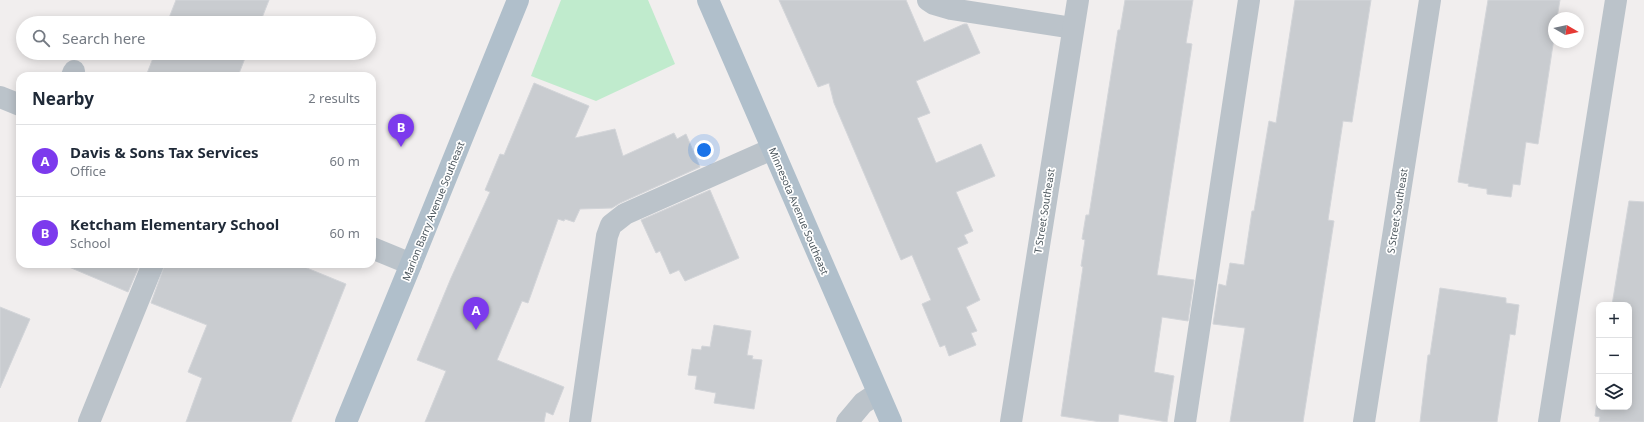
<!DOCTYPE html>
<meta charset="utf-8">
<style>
:root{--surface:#fff;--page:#f2f2f3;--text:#1f2937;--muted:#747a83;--line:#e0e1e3;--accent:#7c3aed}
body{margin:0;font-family:"Noto Sans",sans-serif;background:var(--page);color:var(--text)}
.controls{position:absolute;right:12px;bottom:12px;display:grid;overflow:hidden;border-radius:8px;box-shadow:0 2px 10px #0003}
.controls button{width:36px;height:36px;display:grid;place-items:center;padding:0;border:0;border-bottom:1px solid var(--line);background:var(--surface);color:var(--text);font:20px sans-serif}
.compass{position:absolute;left:1548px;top:12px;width:36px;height:36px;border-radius:50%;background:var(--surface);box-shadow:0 2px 10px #0003;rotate:99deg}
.you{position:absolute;left:704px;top:150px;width:14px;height:14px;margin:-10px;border:3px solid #fff;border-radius:50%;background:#1a73e8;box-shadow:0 0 0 6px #1a73e833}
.badge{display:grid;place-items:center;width:26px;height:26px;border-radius:50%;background:var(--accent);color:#fff;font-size:13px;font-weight:700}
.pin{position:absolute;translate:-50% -33px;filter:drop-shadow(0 1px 2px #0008)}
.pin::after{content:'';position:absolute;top:21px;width:14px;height:12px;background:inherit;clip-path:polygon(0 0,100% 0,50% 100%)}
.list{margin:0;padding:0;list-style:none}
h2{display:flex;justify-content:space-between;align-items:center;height:52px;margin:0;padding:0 16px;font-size:17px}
h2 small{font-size:13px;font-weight:400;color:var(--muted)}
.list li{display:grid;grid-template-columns:26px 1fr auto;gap:12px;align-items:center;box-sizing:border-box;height:72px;padding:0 16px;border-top:1px solid var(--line)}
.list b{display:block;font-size:15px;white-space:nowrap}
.list p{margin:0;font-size:13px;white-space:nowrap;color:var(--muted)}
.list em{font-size:13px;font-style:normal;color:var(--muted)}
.icon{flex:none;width:22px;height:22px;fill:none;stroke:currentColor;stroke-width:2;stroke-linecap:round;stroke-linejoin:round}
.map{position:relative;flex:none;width:1644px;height:422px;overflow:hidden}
.search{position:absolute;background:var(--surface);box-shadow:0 2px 10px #0003;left:16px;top:16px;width:360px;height:44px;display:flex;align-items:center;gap:10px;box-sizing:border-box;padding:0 14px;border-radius:22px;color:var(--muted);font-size:15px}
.panel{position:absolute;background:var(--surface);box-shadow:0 2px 10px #0003;left:16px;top:72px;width:360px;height:196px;border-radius:12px}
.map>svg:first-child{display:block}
.green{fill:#c0ebcd}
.building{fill:#c9ccd0;stroke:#d3d5d9}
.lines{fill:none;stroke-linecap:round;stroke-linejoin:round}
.minor{stroke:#bbc3ca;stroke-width:22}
.major{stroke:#b0bfcb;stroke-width:22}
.labels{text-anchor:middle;stroke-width:3.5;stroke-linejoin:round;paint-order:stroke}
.street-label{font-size:10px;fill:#48535a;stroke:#fff}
</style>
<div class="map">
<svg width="1644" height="422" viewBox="0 0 1644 422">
<rect width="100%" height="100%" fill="#f1eeee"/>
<!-- green -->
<polygon class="green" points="561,0 648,0 675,64 596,101 531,76"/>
<!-- building -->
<g class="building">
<polygon points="176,0 269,0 260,23 167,23"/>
<polygon points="779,0 906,0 924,42 964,24 967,24 980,53 916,81 930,113 917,118 936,163 981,144 995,176 956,192 973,231 964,235 968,243 957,248 980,300 966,307 977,331 971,333 976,345 949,356 945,345 940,347 922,304 931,300 912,255 901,260 834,103 829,83 818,87"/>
<polygon points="1125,0 1193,0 1186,43 1192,44 1157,275 1194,280 1188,321 1162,317 1154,372 1174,376 1167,422 1119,414 1118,422 1101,422 1061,416 1083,267 1081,266 1085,240 1082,239 1086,215 1089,215 1118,30 1120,30"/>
<polygon points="1295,0 1371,0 1352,122 1343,121 1328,220 1334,221 1303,422 1230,422 1245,328 1213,324 1219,284 1226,286 1230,263 1244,265 1252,211 1254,211 1269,121 1276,123"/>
<polygon points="1488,0 1560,0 1557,18 1554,18 1554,38 1538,144 1526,142 1520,185 1513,184 1511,197 1487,194 1487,189 1468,186 1469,184 1458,182"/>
<polygon points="155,53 247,53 238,76 146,76"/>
<polygon points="534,83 589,106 575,138 615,129 623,156 674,133 677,139 686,134 700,167 620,203 612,208 580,209 574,222 565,219 564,221 558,219 528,303 522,301 497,360 564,387 553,415 546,412 544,422 425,422 446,371 417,360 451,278 490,192 485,190 500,154 504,155"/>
<polygon points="710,190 739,258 685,281 679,270 670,274 660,251 656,253 641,220"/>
<polygon points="1629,201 1644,202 1644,422 1599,422 1600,417 1595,416 1599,386 1599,407 1629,407 1629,305 1612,305"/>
<polygon points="62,264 140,264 128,292"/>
<polygon points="165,264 297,264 346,284 291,422 186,422 202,378 188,372 207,325 151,303"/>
<polygon points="1440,288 1506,298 1506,303 1519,305 1515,335 1510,334 1497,422 1420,422 1428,355 1430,355"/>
<polygon points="0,307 30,319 0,388"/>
<polygon points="714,325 751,331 747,355 753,356 752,359 762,360 754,409 714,403 716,393 695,389 697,376 688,375 692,349 701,350 702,346 710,347"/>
</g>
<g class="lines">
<!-- minor -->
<g class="minor">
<polyline points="928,0 934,4 951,9 1073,28"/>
<polyline points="72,76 74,71"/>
<polyline points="0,97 20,105"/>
<polyline points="372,248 411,264"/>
<polyline points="89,422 153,264"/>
<polyline points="580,422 607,236 611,225 625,214 772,149"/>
<polyline points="847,422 863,403 878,393"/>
<polyline points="1011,422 1078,0"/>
<polyline points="1185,422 1249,0"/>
<polyline points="1364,422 1430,0"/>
<polyline points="1549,422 1616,0"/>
</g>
<!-- major -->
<g class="major">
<polyline points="708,0 891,422"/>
<polyline points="346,422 411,264 518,0"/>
</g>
</g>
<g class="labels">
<!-- street labels -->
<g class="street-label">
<text transform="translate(433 211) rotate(-68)" y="4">Marion Barry Avenue Southeast</text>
<text transform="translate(799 211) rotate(67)" y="4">Minnesota Avenue Southeast</text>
<text transform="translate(1044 211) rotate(-81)" y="4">T Street Southeast</text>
<text transform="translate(1397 211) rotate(-81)" y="4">S Street Southeast</text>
</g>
</g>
</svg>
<div class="controls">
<button>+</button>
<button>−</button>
<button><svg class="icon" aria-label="layers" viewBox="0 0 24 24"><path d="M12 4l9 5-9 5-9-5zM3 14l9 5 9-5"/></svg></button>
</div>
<svg class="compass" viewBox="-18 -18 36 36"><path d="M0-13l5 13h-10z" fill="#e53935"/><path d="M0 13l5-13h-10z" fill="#747a83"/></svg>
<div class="you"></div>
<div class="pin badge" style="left:476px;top:330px">A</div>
<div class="pin badge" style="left:401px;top:147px">B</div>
<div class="search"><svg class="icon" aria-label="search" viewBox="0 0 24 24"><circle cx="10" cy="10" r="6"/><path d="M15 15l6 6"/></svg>Search here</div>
<section class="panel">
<h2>Nearby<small>2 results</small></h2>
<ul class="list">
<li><span class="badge">A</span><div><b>Davis &amp; Sons Tax Services</b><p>Office</p></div><em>60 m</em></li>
<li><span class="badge">B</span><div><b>Ketcham Elementary School</b><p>School</p></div><em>60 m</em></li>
</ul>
</section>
</div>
